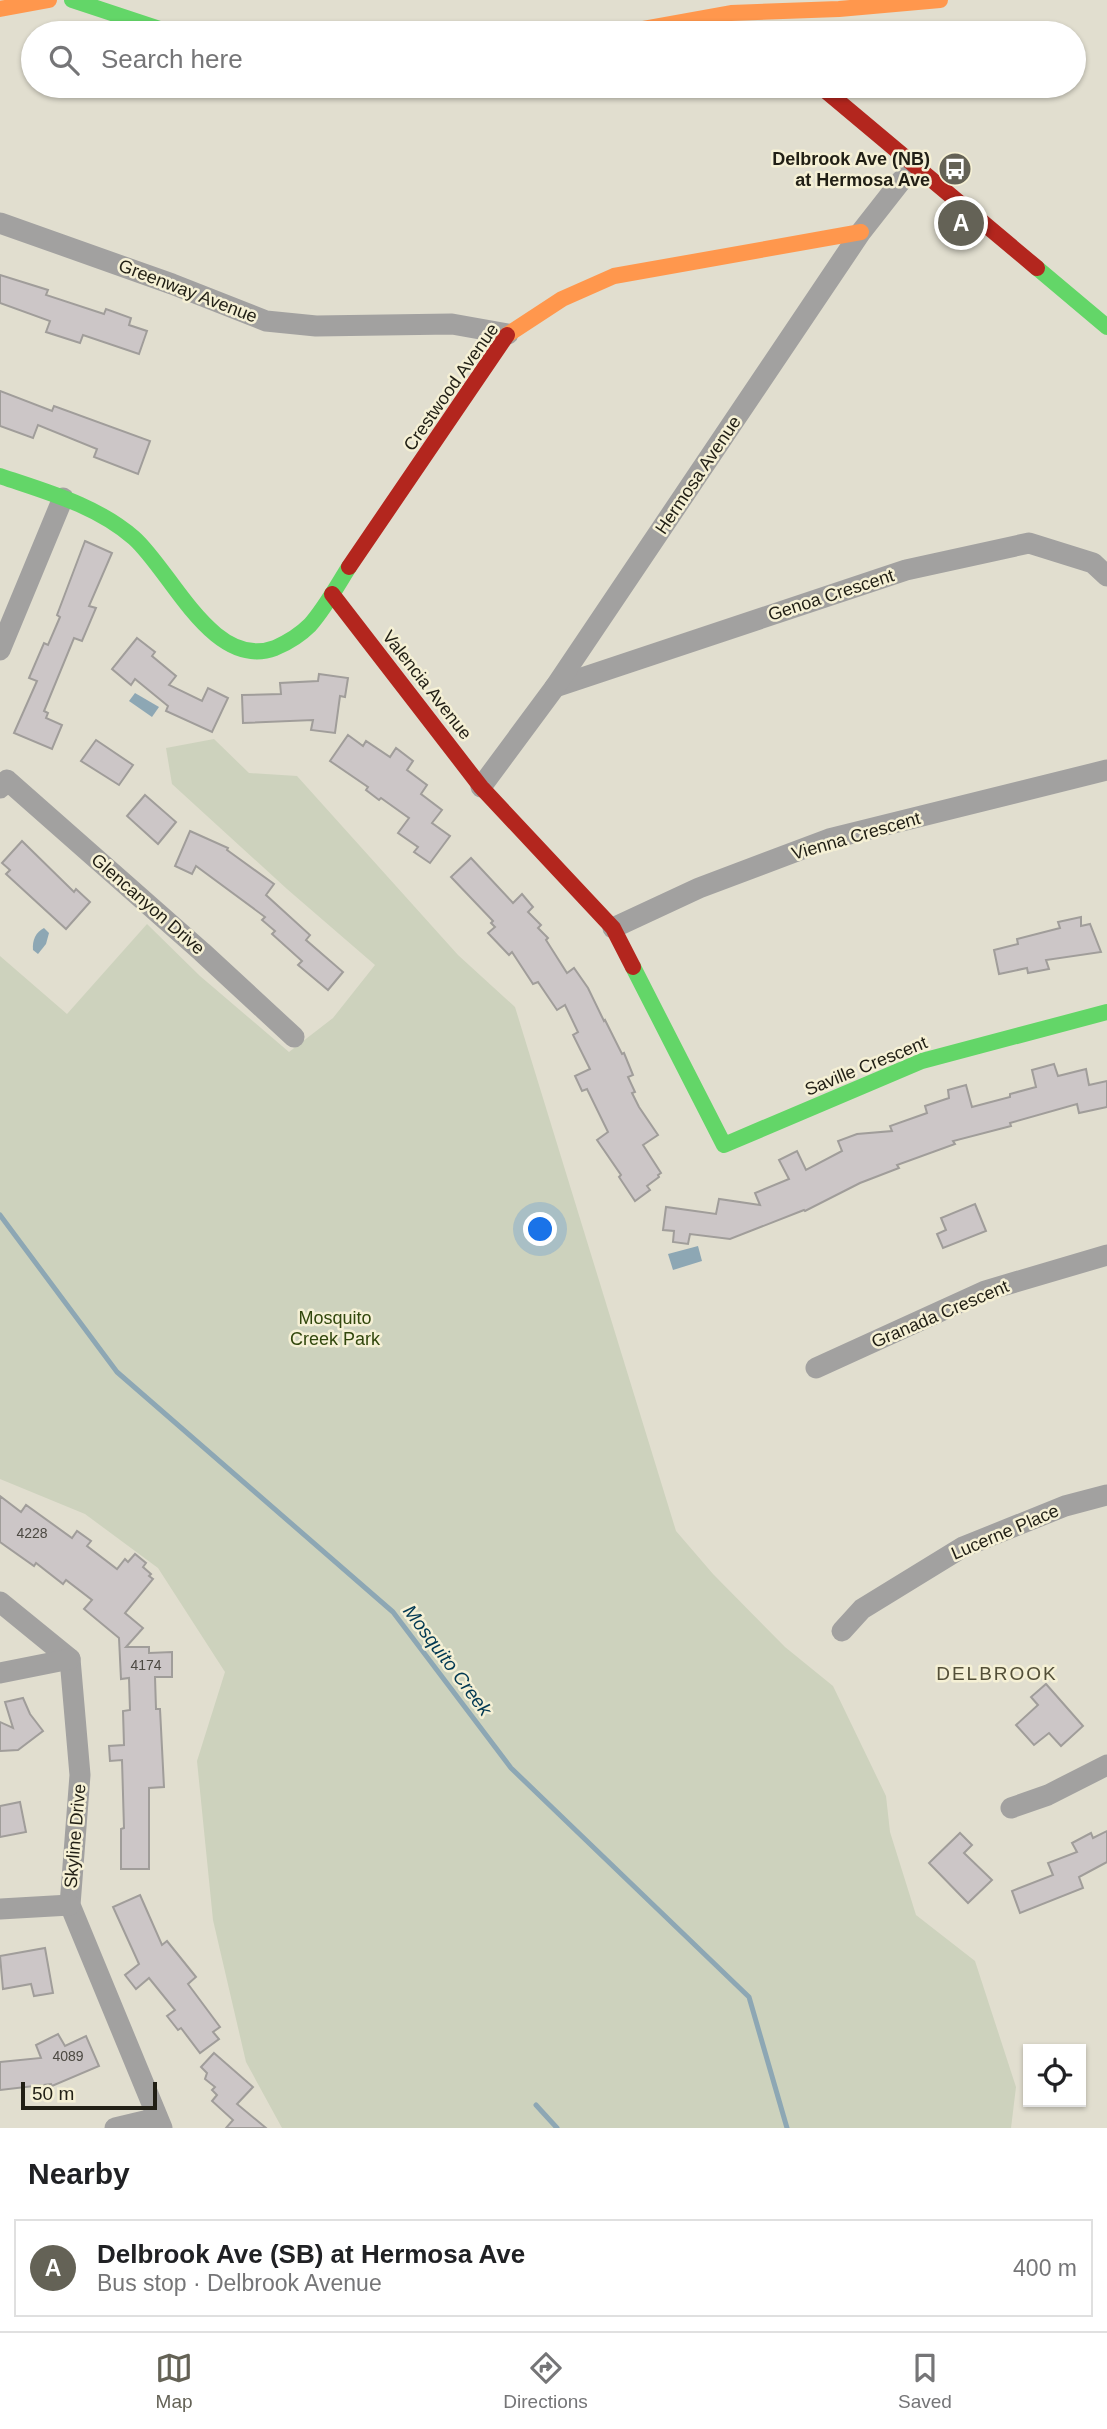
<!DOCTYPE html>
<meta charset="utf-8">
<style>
:root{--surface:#fff;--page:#f6f6f6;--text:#202124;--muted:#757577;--line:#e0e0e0;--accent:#646256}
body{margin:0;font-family:Helvetica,sans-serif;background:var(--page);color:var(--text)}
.controls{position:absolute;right:21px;bottom:21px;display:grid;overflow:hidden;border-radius:0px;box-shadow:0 2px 5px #0004}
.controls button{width:63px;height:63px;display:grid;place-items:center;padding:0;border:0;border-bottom:2px solid var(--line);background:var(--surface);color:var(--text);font:35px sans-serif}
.scale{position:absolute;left:21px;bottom:18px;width:136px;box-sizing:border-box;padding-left:7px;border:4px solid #211f15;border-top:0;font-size:19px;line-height:24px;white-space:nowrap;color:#211f15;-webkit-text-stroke:5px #f5f0d5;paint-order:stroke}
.you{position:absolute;left:541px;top:1230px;width:24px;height:24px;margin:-18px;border:5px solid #fff;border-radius:50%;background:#1a73e8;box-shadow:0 0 0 10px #1a73e833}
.badge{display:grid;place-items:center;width:46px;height:46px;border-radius:50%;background:var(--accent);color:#fff;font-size:23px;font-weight:700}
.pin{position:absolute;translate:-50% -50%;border:4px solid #fff;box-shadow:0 2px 7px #0006}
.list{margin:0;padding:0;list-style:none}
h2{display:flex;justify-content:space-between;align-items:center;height:91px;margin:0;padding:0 28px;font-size:30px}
h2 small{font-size:23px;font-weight:400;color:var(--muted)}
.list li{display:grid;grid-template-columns:46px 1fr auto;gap:21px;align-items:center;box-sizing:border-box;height:98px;margin:0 14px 14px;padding:0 14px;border:2px solid var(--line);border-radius:0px}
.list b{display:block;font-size:26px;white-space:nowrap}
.list p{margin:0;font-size:23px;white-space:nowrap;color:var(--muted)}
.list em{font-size:23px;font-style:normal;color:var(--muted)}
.icon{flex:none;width:38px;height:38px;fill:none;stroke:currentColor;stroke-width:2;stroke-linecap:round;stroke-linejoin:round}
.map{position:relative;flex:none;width:1107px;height:2128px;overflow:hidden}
.search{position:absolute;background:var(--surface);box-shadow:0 2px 5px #0004;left:21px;right:21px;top:21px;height:77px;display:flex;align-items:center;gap:18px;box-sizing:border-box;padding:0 24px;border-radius:38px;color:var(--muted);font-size:26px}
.sheet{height:203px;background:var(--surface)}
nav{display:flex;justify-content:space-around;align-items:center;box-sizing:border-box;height:98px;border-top:2px solid var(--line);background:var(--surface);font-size:19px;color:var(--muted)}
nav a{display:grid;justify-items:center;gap:4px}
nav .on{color:var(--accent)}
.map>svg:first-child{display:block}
.green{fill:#cdd2bd}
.water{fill:#8da7b4}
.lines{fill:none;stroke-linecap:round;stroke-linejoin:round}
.stream{stroke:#8da7b4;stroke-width:5}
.building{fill:#ccc6c7;stroke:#a09d9a;stroke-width:2}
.street{stroke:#a2a1a0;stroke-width:21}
.fast{stroke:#63d668;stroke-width:16}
.slow{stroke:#ff974d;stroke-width:16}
.jam{stroke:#b3261e;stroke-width:16}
.labels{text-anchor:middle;stroke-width:5;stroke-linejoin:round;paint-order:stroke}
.number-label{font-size:14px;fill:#4c4942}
.poi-label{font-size:18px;font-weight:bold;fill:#211f15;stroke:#f5f0d5;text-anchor:end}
.street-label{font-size:18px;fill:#211f15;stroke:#f5f0d5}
.park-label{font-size:18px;fill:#31470c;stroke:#f5f0d5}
.water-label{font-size:19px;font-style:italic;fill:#013852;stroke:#f5f0d5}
.neighbourhood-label{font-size:19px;letter-spacing:2px;fill:#534f38;stroke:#f5f0d5}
</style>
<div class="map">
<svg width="1107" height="2128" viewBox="0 0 1107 2128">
<rect width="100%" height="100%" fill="#e1decf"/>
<!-- green -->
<polygon class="green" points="214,739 249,773 297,776 458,955 515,1007 676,1531 713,1574 785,1647 833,1686 886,1796 890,1832 916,1915 975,1961 1016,2087 1011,2128 282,2128 246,2062 213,1920 197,1761 225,1672 158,1568 85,1514 0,1479 0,956 67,1014 147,924 200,976 289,1052 333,1018 375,965 287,889 172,784 166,748"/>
<!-- water -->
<g class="water">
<polygon points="135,693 159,707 152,717 129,701"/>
<path d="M44,928L49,933L46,944L38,954L33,950C32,940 36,932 44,928Z"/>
<polygon points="698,1246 702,1261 673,1270 668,1254"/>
</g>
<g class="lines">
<!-- stream -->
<g class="stream">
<polyline points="0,1215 117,1372 393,1612 511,1768 749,1997 787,2128"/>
<polyline points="536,2105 557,2128"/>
</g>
</g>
<!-- building -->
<g class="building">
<polygon points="0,275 48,290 46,295 104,314 106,309 131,318 129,325 147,331 139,354 83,335 80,343 46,332 50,321 0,303"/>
<polygon points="0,391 52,411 54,406 150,441 138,474 94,457 97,449 38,425 33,438 0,426"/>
<polygon points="85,541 112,553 89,606 96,608 82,641 74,638 44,711 48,713 46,718 62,725 52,749 14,733 37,681 29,678 44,643 48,645 60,617 57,615"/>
<polygon points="137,638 155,652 152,656 176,676 169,685 202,701 208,688 228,698 212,732 166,711 168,706 135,679 131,685 112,669"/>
<polygon points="319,674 348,678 345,697 340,696 335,733 311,730 313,720 243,723 242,695 281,694 280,683 318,681"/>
<polygon points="348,735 363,746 366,741 390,757 396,748 413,761 407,770 427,785 421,794 442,810 432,823 450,836 430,863 414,852 418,847 398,833 409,818 381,798 379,800 366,790 368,787 330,761"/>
<polygon points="96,740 133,765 119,785 81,761"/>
<polygon points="145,795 176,822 158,844 127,816"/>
<polygon points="190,831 228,848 227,850 274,884 266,895 310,935 306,940 343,972 328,990 298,965 302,961 272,934 275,931 262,920 265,917 196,866 192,874 175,866"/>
<polygon points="22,841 74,892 76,889 90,902 66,929 6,874 10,870 2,863"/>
<polygon points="471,858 513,903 522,894 533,907 528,912 541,925 538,928 548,938 546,940 567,973 574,968 588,988 604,1021 605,1020 622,1054 624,1053 633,1075 628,1077 635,1092 632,1093 639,1107 658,1135 643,1145 661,1173 658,1175 659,1177 647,1186 650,1190 635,1201 619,1177 621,1175 597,1140 608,1132 587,1089 582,1091 575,1076 590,1069 573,1035 578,1032 565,1005 557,1010 538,982 533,984 512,952 509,955 488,933 495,927 491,923 493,921 451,877"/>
<polygon points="1081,917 1081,926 1090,924 1101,952 1046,960 1049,969 1028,973 1027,968 999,974 994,950 1018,944 1017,939 1060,928 1058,922"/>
<polygon points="1054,1064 1058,1076 1086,1069 1089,1085 1107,1081 1107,1107 1079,1113 1077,1104 1010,1123 1011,1126 953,1141 955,1144 897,1165 899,1168 860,1183 805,1211 804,1210 730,1239 690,1234 688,1244 673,1242 674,1231 663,1230 666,1207 716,1214 719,1199 760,1205 755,1193 789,1179 779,1160 797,1151 806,1170 842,1151 838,1141 857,1134 892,1131 890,1126 927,1113 925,1106 949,1098 948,1090 966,1085 972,1107 1010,1097 1010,1094 1036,1087 1032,1070"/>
<polygon points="975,1204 986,1231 943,1248 937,1234 946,1230 941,1218"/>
<polygon points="0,1496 21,1512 26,1505 72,1538 77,1531 91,1541 87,1546 117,1569 125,1559 128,1562 135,1554 146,1563 143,1567 151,1574 149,1576 153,1579 125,1613 143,1628 126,1647 149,1647 149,1653 172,1652 172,1677 155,1677 156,1709 160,1709 164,1787 149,1788 149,1869 121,1869 121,1829 124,1828 122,1760 110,1761 109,1746 124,1745 123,1711 130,1710 129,1678 121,1679 119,1638 84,1609 92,1600 66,1580 63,1584 36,1563 34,1566 0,1542"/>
<polygon points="1046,1684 1083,1726 1061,1746 1049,1733 1034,1745 1016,1725 1038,1705 1031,1697"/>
<polygon points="23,1698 30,1714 43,1731 18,1750 0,1751 0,1722 13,1728 5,1702"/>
<polygon points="20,1802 26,1832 0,1837 0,1806"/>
<polygon points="1107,1831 1107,1862 1079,1877 1083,1888 1020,1913 1012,1891 1053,1875 1048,1863 1077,1852 1072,1843 1091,1833 1093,1838"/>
<polygon points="960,1833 972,1845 964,1853 992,1880 968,1903 929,1863"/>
<polygon points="140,1895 162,1945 167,1941 196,1977 188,1984 220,2027 213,2032 219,2039 200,2053 181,2028 178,2030 167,2016 175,2010 149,1978 136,1989 125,1975 139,1964 113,1907"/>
<polygon points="45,1948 53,1993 34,1996 31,1984 3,1989 0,1956"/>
<polygon points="58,2034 65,2046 86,2036 99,2066 52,2086 51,2084 0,2090 0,2062 41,2058 36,2045"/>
<polygon points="214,2053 253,2087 237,2104 266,2128 226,2128 233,2120 212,2101 217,2095 212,2090 215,2087 205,2079 207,2073 201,2067"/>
</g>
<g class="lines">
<!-- street -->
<g class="street">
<polyline points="0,223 172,284 266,321 316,326 452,324 508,334"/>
<polyline points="0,650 63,498"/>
<polyline points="555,687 906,570 1029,543 1093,563 1107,576"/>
<polyline points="481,787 555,687 861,232 901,181 917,166"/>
<polyline points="0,788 7,780 202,952 294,1037"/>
<polyline points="613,928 699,888 829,839 1107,770"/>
<polyline points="816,1368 985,1291 1107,1255"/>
<polyline points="0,1602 70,1659 80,1775 70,1905 162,2128"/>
<polyline points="842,1631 862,1609 963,1547 1065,1506 1107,1495"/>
<polyline points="0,1673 70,1659"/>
<polyline points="1011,1808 1048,1795 1107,1765"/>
<polyline points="0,1909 70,1905"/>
<polyline points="115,2128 157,2118"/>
</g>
<!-- fast -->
<g class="fast">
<polyline points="72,0 172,33"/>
<polyline points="1037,268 1107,327"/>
<path d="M0,476C47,492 96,505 134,538C172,572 213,671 275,648C289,642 300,635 310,625C325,608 337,586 349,567"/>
<polyline points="633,967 724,1145 922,1061 1107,1012"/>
</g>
<!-- slow -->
<g class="slow">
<polyline points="0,9 49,0"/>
<polyline points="620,33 731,13 839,9 940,0"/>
<polyline points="507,335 562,299 614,276 861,232"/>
</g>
<!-- jam -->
<g class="jam">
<polyline points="820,86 1037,268"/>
<polyline points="349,567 507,335"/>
<polyline points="332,594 481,787 613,928 633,967"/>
</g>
</g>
<!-- icons -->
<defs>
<symbol id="bus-disc" viewBox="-11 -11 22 22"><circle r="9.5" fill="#646256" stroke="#f5f0d5"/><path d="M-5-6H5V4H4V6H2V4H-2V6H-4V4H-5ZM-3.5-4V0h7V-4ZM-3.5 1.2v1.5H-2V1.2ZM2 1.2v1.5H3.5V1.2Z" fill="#fff"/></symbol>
</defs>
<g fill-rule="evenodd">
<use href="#bus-disc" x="936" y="150" width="38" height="38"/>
</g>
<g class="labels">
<!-- number labels -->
<g class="number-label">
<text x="32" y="1538">4228</text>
<text x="146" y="1670">4174</text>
<text x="68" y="2061">4089</text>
</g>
<!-- poi labels -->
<g class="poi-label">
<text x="930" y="165">Delbrook Ave (NB)<tspan x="930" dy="21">at Hermosa Ave</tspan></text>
</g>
<!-- street labels -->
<g class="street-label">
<text transform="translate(188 291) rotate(21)" y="6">Greenway Avenue</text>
<text transform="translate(451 387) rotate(-55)" y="6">Crestwood Avenue</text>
<text transform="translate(698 475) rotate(-56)" y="6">Hermosa Avenue</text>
<text transform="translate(831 595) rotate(-18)" y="6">Genoa Crescent</text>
<text transform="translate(427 685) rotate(52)" y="6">Valencia Avenue</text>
<text transform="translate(856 836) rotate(-16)" y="6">Vienna Crescent</text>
<text transform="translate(148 904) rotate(41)" y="6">Glencanyon Drive</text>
<text transform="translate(866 1066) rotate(-22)" y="6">Saville Crescent</text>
<text transform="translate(940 1314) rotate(-23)" y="6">Granada Crescent</text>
<text transform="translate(1005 1532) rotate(-23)" y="6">Lucerne Place</text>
<text transform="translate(75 1836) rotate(-85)" y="6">Skyline Drive</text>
</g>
<!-- park labels -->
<g class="park-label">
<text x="335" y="1324">Mosquito<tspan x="335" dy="21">Creek Park</tspan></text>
</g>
<!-- water labels -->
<g class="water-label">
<text transform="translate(448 1660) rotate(53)" y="7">Mosquito Creek</text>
</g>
<!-- neighbourhood labels -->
<g class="neighbourhood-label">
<text x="997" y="1680">DELBROOK</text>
</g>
</g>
</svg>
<div class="controls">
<button><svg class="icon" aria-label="locate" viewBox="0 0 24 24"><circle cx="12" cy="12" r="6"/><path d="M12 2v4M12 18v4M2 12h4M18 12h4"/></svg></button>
</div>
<div class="scale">50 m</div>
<div class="you"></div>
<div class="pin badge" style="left:961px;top:223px">A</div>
<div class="search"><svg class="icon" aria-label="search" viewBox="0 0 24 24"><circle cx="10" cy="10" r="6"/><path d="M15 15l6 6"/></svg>Search here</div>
</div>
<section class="sheet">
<h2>Nearby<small></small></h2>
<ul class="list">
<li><span class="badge">A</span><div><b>Delbrook Ave (SB) at Hermosa Ave</b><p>Bus stop · Delbrook Avenue</p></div><em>400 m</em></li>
</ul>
</section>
<nav>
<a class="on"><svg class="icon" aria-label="map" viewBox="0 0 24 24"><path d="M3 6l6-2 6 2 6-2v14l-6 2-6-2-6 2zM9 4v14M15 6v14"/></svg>Map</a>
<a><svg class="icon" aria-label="directions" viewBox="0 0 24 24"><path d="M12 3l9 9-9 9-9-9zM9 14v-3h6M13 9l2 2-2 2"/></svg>Directions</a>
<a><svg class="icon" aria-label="saved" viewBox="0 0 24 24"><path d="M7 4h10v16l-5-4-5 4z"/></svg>Saved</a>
</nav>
